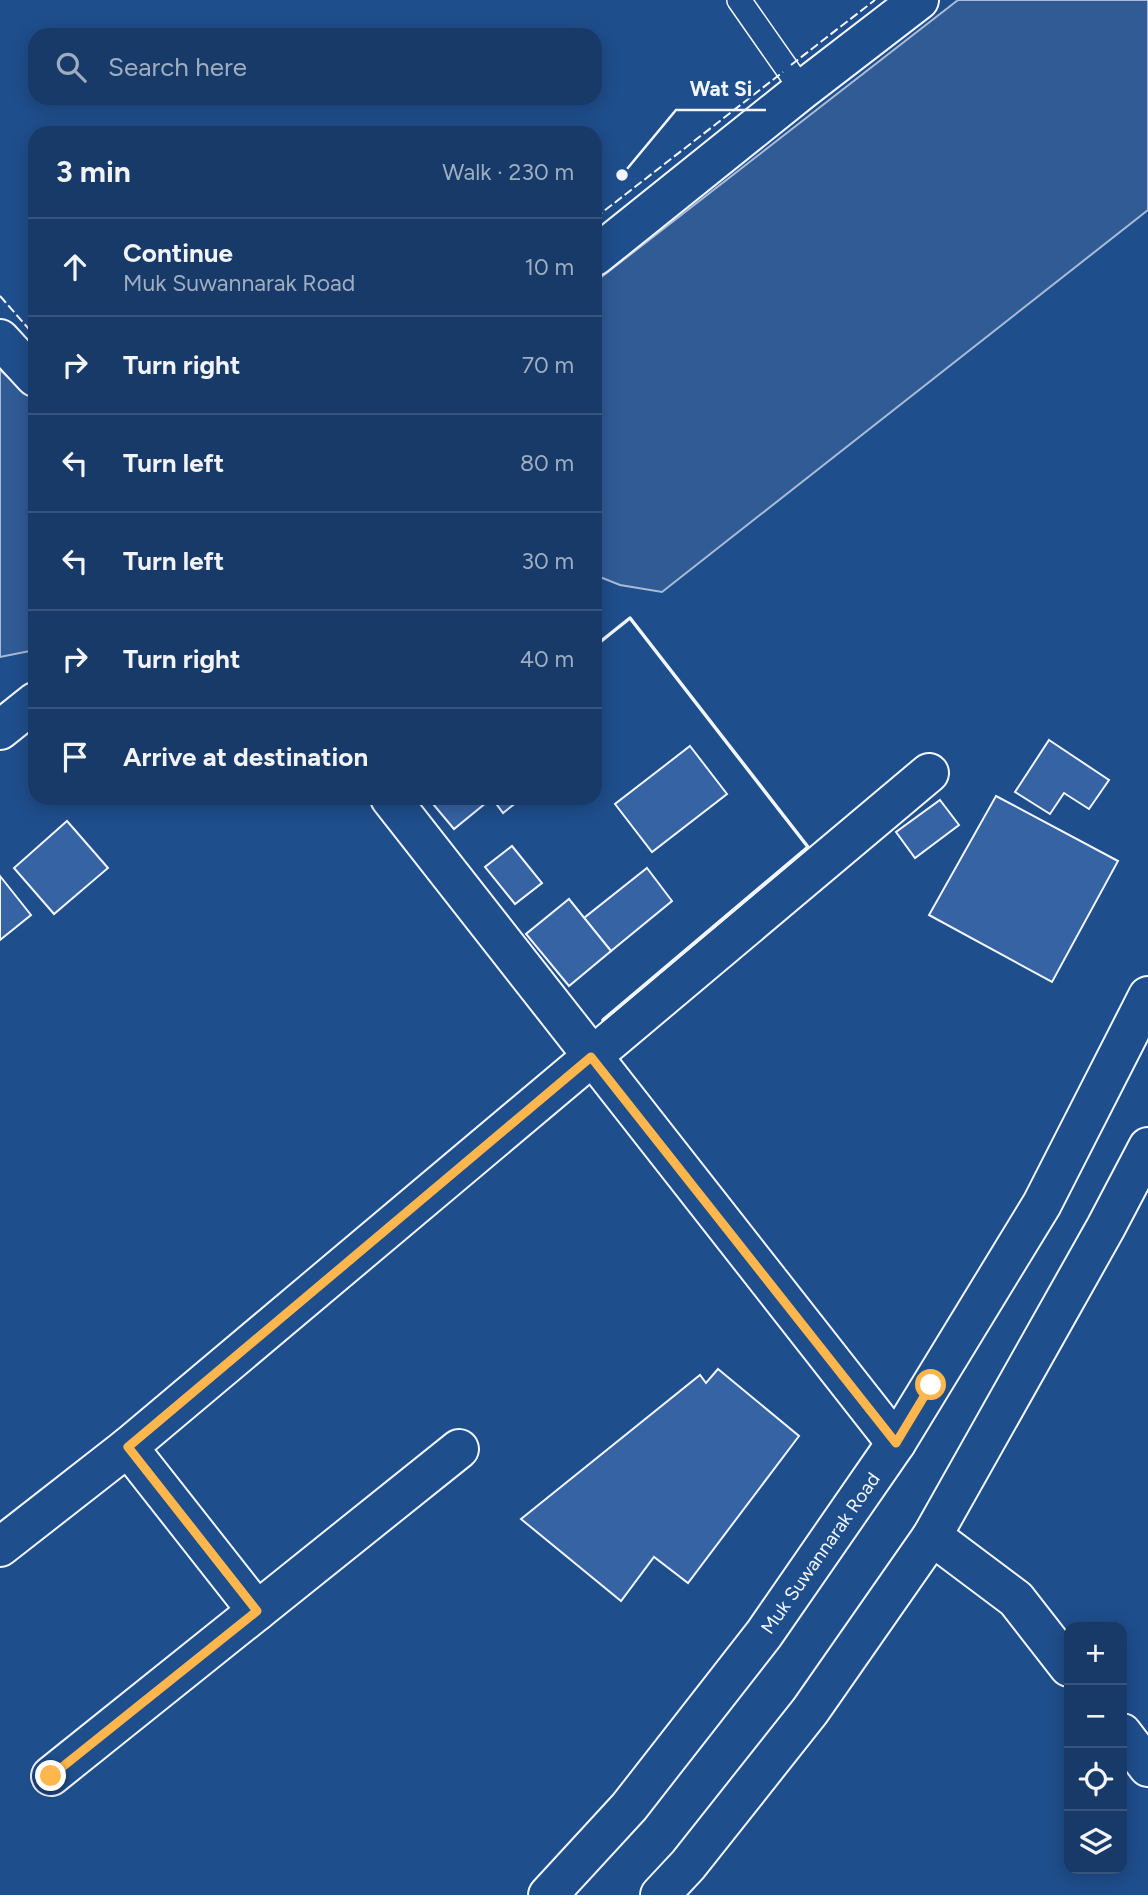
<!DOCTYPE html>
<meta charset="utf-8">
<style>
:root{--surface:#173a69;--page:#20416f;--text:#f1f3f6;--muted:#9eadc0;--line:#36547d}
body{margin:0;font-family:Figtree,sans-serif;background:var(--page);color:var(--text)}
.controls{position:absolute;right:21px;bottom:21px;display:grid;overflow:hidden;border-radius:14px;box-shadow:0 4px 18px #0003}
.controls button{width:63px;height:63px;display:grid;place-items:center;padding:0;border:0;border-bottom:2px solid var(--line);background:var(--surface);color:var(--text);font:35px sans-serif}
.stop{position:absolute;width:21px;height:21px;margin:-16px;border:5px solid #ffb74d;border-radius:50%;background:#fff}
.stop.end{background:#ffb74d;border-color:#fff;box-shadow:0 2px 7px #0008}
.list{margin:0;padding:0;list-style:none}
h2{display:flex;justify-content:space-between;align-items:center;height:91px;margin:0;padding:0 28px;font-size:30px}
h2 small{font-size:23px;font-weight:400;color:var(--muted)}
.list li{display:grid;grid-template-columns:46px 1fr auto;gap:21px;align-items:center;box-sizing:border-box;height:98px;padding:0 28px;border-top:2px solid var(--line)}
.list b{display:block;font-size:26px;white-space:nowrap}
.list p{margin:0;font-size:23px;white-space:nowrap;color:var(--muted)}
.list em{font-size:23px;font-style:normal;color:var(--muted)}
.icon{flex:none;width:38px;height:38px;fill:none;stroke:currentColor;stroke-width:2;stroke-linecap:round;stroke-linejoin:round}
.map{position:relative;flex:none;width:1148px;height:1895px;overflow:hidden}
.search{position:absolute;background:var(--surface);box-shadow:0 4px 18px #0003;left:28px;top:28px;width:574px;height:77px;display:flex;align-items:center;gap:18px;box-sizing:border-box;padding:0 24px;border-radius:21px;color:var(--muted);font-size:26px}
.panel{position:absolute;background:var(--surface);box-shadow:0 4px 18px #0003;left:28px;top:126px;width:574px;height:679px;border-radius:21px}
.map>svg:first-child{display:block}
.built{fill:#305b95;stroke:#a8bbd7;stroke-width:2}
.building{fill:#3563a3;stroke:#f2f6ff;stroke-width:2}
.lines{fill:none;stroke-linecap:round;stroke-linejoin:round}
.lane-casing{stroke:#f2f6ff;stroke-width:26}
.street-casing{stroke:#f2f6ff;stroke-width:42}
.secondary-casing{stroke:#f2f6ff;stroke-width:42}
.lane{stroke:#1f4e8c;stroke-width:23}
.street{stroke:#1f4e8c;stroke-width:38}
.secondary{stroke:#1f4e8c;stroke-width:38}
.fence{stroke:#f2f6ff;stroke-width:2;stroke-dasharray:9 3.5;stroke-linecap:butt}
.wall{stroke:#f2f6ff;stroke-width:3.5}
.route{stroke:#ffb74d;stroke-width:9}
.labels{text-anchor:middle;stroke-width:5;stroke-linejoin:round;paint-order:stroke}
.street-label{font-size:19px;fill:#f2f6ff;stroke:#1f4e8c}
.leader{fill:none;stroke:#f2f6ff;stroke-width:2.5}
.callout-dot{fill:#f2f6ff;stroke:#1f4e8c;stroke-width:2.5}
.callout-label{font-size:21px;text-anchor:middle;font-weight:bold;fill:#f2f6ff;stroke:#1f4e8c;stroke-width:5;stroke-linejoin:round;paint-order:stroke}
</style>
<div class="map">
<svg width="1148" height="1895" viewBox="0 0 1148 1895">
<rect width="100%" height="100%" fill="#1f4e8c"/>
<!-- built -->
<g class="built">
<polygon points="958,0 1148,0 1148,210 662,592 620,585 595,575 595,282"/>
<polygon points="0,370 35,401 35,650 0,657"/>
</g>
<!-- building -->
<g class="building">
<polygon points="1049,740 1109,780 1089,809 1064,793 1050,814 1015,792"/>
<polygon points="690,746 727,794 652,852 615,804"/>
<polygon points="996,796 1118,861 1052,982 929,915"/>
<polygon points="428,798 522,798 503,813 492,798 454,829"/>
<polygon points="940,800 959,825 915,858 896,832"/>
<polygon points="67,821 108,868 54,914 14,868"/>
<polygon points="512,846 542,883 515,904 485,867"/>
<polygon points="647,868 672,901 611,951 584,918"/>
<polygon points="0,876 31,915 0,940"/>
<polygon points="569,899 611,951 569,986 526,934"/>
<polygon points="718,1369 799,1436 688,1583 654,1557 621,1601 521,1519 700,1375 706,1383"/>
</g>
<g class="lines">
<defs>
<polyline id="lane" points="739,0 802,90"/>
<g id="street">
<polyline points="595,256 802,90 919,0"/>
<polyline points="0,339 35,377"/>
<polyline points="0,730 35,702"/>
<polyline points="390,798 896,1443"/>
<polyline points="128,1447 257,1611"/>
<polyline points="932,1536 1016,1599 1069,1667"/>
<polyline points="0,1547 128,1447 929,773"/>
<polyline points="1122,1733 1148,1767"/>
<polyline points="51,1776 459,1449"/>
</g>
<g id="secondary">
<polyline points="548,1895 629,1807 764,1634 896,1443 1042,1204 1148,996"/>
<polyline points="660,1895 688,1865 810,1711 932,1536 1106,1227 1148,1147"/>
</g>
</defs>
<!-- lane casing -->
<use href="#lane" class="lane-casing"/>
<!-- street casing -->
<use href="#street" class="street-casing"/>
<!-- secondary casing -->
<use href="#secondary" class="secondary-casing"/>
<!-- lane -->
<use href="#lane" class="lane"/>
<!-- street -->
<use href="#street" class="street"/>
<!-- secondary -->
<use href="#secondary" class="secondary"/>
<!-- fence -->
<g class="fence">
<polyline points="791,65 875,0"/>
<polyline points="595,218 783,72"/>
<polyline points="0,296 35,336"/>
</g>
<!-- wall -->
<polyline class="wall" points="595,646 630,618 808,847 603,1020"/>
</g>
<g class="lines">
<!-- route -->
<polyline class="route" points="51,1776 257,1611 128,1447 591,1057 896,1443 931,1385"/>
</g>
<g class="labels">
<!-- street labels -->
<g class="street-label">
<text transform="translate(820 1553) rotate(-55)" y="7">Muk Suwannarak Road</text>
</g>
</g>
<!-- callouts -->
<path class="leader" d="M622 175L676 110H766"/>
<circle class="callout-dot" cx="622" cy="175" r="7"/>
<g class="callout-label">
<text x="721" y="96">Wat Si</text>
</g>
</svg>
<div class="controls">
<button>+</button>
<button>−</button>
<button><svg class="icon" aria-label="locate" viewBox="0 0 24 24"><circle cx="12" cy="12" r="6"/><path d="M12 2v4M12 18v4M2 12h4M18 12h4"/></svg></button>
<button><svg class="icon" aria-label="layers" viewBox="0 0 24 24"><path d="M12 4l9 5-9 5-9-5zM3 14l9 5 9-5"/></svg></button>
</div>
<div class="stop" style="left:931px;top:1385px"></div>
<div class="stop end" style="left:51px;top:1776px"></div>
<div class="search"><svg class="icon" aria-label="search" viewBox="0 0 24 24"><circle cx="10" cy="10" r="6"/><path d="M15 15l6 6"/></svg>Search here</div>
<section class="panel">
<h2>3 min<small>Walk · 230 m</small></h2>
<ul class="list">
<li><svg class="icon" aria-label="ahead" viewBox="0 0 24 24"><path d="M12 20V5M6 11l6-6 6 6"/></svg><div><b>Continue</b><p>Muk Suwannarak Road</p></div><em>10 m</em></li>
<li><svg class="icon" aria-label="right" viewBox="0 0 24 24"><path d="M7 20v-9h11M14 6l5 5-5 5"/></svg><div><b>Turn right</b></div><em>70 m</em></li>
<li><svg class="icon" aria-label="left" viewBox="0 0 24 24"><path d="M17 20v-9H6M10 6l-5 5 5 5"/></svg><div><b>Turn left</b></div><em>80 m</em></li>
<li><svg class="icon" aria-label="left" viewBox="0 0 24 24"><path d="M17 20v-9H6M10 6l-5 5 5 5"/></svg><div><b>Turn left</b></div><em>30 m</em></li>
<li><svg class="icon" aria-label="right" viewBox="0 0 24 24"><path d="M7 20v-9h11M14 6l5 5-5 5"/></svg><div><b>Turn right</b></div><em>40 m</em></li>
<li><svg class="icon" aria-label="arrive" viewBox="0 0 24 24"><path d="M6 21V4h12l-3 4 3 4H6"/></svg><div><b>Arrive at destination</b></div></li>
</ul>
</section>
</div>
